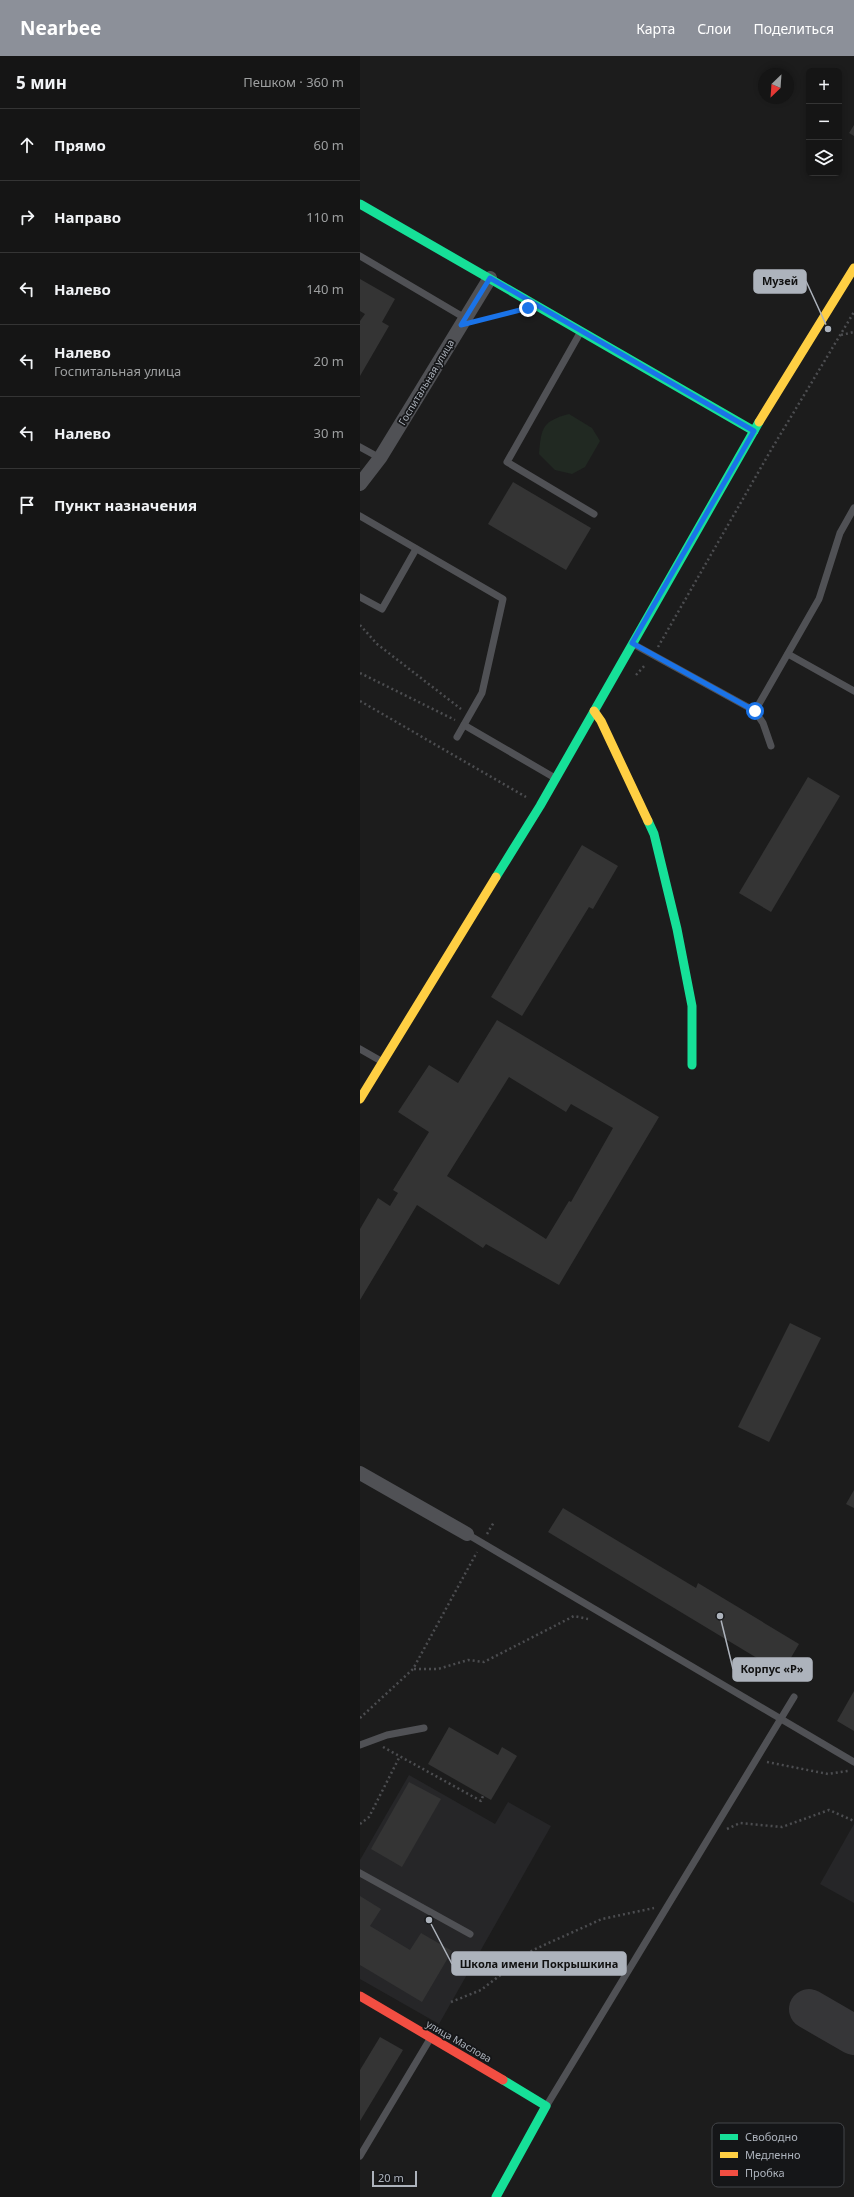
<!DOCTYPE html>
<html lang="ru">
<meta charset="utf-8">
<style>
:root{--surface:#151515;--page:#222;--text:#f1f3f6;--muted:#9d9fa0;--line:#343434;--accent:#8c9099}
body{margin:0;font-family:"Noto Sans",sans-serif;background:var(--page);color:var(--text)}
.controls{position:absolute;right:12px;top:12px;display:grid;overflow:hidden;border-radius:6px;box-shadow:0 2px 6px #0003}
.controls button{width:36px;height:36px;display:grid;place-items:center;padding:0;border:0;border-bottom:1px solid var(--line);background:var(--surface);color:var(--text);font:20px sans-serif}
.compass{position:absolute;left:398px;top:12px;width:36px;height:36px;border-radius:50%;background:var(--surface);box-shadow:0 2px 6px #0003;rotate:205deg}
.scale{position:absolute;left:12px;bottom:10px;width:45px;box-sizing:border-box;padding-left:4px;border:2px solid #adb3bc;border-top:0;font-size:11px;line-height:14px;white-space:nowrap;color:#adb3bc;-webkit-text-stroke:3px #151618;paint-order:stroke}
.stop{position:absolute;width:12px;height:12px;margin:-9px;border:3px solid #1a73e8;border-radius:50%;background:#fff}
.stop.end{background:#1a73e8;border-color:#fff;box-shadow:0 1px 4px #0008}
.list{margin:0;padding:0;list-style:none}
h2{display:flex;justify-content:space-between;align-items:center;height:52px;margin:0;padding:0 16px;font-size:17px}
h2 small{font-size:13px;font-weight:400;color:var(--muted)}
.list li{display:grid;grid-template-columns:26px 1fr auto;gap:12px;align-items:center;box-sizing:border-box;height:72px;padding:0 16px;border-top:1px solid var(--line)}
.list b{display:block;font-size:15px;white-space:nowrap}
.list p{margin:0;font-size:13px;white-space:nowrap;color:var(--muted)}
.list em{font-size:13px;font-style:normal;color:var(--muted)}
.icon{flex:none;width:22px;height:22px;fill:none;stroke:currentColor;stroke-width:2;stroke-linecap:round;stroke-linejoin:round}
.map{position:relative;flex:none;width:494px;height:2141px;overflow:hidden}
header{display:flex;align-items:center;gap:24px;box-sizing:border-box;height:56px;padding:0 20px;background:var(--accent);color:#fff}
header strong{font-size:19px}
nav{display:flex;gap:22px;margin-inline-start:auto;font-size:14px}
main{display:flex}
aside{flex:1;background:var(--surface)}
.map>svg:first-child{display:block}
.built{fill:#262628}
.green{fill:#212922}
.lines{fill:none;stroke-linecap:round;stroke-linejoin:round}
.taxiway{stroke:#363638;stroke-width:40}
.building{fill:#343434;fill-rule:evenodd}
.path{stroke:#4c4d50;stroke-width:2.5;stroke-dasharray:2 3;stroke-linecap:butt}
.lane{stroke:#505155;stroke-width:7}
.street{stroke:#505155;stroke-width:14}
.fast{stroke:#16e098;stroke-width:9}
.slow{stroke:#ffcf43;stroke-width:9}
.jam{stroke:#f24e42;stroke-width:9}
.route{stroke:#1a73e8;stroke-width:5}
.labels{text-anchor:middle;stroke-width:3.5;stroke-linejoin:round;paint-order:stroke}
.street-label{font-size:10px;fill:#adb3bc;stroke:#151618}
.key{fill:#151618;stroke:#434549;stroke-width:1}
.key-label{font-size:11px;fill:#adb3bc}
.leader{fill:none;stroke:#adb3bc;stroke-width:1.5}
.callout-dot{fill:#adb3bc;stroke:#151618;stroke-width:1.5}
.callout{fill:#adb3bc;stroke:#adb3bc;stroke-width:1.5}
.callout-label{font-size:11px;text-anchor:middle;font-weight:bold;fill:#111}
</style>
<header>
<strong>Nearbee</strong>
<nav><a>Карта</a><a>Слои</a><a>Поделиться</a></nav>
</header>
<main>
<aside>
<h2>5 мин<small>Пешком · 360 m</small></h2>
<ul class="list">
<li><svg class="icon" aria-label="ahead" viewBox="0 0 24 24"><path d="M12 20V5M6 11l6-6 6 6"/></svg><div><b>Прямо</b></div><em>60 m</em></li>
<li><svg class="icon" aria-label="right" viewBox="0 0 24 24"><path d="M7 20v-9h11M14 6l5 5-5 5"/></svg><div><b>Направо</b></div><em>110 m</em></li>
<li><svg class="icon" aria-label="left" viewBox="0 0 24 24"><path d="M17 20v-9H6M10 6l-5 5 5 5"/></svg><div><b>Налево</b></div><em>140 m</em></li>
<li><svg class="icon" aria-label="left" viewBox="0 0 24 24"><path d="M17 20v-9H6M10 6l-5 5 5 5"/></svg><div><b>Налево</b><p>Госпитальная улица</p></div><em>20 m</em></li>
<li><svg class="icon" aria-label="left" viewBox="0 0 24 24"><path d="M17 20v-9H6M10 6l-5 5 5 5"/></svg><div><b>Налево</b></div><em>30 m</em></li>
<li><svg class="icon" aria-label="arrive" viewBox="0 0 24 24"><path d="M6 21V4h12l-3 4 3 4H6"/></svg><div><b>Пункт назначения</b></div></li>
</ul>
</aside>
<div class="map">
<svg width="494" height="2141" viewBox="0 0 494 2141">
<rect width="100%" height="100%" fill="#1c1c1c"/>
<!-- built -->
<g class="built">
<polygon points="49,1719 135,1768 148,1746 191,1770 79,1968 0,1923 0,1804"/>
<polygon points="494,1768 494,1847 460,1828"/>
</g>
<!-- green -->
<path class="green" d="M209,358L232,372L240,385L225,411L212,418L195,414L179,398C181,371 183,365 209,358Z"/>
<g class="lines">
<!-- taxiway -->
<polyline class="taxiway" points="449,1953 494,1979"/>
</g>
<!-- building -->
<g class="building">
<polygon points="494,69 494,80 489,77"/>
<polygon points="0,223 35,243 22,266 29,270 0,320 0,265 5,258 0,255"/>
<polygon points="153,426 231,472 206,514 128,468"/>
<polygon points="448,721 480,740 411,856 379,837"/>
<polygon points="222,789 258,810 233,853 229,851 162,960 131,941"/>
<path d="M137,964L299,1061L199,1229L126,1188L123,1192L57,1149L0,1244V1173L18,1142L30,1150L38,1137L33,1134L69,1076L38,1056L69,1009L98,1027ZM149,1021L206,1056L211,1048L253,1072L211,1146L209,1145L186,1183L87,1120Z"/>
<polygon points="430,1267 461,1282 409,1386 378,1371"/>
<polygon points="494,1434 494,1452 486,1448"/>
<polygon points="203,1452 336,1532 338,1527 439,1588 422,1617 188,1476"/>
<polygon points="494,1635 494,1675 477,1665"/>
<polygon points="89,1671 138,1699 142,1691 157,1700 131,1744 68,1708"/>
<polygon points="49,1726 81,1743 42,1811 11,1793"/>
<polygon points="0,1840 21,1853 10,1870 50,1894 61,1877 92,1895 62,1946 0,1909"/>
<polygon points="20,1981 43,1994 0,2065 0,2014"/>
</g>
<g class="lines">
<!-- path -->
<g class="path">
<polyline points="121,264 153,256"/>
<polyline points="481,279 494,276"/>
<polyline points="0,569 17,588 101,653"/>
<polyline points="298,591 411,394 494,256"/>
<polyline points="0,617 95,664"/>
<polyline points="276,619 286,608"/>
<polyline points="0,645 166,741"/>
<polyline points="127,1478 134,1466"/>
<polyline points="54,1613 78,1613 108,1604 124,1606 214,1560 228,1563"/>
<polyline points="0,1662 53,1613 117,1496"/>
<polyline points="23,1691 121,1745 123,1740"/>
<polyline points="407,1706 468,1718 488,1715"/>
<polyline points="0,1768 9,1761 40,1700"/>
<polyline points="367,1773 380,1767 422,1771 469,1754 494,1765"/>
<polyline points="91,1946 121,1934 173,1894 242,1863 294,1852"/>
</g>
<!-- lane -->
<g class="lane">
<polyline points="0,200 105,262"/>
<polyline points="220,277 147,406 234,458"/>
<polyline points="0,391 20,402"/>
<polyline points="0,460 143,543 122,637 97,681"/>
<polyline points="0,541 22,553 56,493"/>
<polyline points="273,588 395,655 403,667 411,690"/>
<polyline points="428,598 494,635"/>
<polyline points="395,655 459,543 480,477 494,452"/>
<polyline points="104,669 195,722"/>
<polyline points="0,993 21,1005"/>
<polyline points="107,1478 494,1706"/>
<polyline points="0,1689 27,1679 64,1672"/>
<polyline points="0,1817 110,1878"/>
<polyline points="187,2049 434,1641"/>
<polyline points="0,2100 70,1983"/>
</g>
<!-- street -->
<g class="street">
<polyline points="0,428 20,402 130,222"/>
<polyline points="0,1417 107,1478"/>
</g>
<!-- fast -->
<g class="fast">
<polyline points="0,148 394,375"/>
<polyline points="288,765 294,778 317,873 332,950 332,1009"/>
<polyline points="136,821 180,750 399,366"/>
<polyline points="136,2141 186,2050 143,2024"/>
</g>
<!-- slow -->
<g class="slow">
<polyline points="399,366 494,212"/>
<polyline points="234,655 241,665 288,765"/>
<polyline points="0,1043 136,821"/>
</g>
<!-- jam -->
<polyline class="jam" points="0,1940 143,2024"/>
</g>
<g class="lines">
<!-- route -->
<polyline class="route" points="168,252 101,269 130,222 394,375 272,587 395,655"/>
</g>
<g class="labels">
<!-- street labels -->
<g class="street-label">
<text transform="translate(66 326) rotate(-59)" y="4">Госпитальная улица</text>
<text transform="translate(99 1985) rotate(30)" y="4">улица Маслова</text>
</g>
</g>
<!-- legend -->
<rect x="352" y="2067" width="132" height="64" rx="6" class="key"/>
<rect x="360" y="2078" width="18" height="6" fill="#16e098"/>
<rect x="360" y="2096" width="18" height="6" fill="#ffcf43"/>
<rect x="360" y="2114" width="18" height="6" fill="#f24e42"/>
<g class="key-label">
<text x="385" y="2085">Свободно</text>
<text x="385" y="2103">Медленно</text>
<text x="385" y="2121">Пробка</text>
</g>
<!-- callouts -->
<path class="leader" d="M468 273L446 225M360 1560L373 1613M69 1864L92 1908"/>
<g class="callout-dot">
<circle cx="468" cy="273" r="4"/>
<circle cx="360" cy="1560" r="4"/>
<circle cx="69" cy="1864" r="4"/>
</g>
<g class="callout">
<rect x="394" y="214" width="52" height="23" rx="4"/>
<rect x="373" y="1602" width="79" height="23" rx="4"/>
<rect x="92" y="1896" width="174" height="23" rx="4"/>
</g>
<g class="callout-label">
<text x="420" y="229">Музей</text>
<text x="412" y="1617">Корпус «Р»</text>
<text x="179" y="1912">Школа имени Покрышкина</text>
</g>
</svg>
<div class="controls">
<button>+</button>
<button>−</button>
<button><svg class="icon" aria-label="layers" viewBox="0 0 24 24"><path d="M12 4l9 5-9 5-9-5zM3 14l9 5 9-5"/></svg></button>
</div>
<svg class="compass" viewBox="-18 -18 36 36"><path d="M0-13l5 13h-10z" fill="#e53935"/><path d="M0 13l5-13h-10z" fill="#9d9fa0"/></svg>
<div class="scale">20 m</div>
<div class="stop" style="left:395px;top:655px"></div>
<div class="stop end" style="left:168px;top:252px"></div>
</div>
</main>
